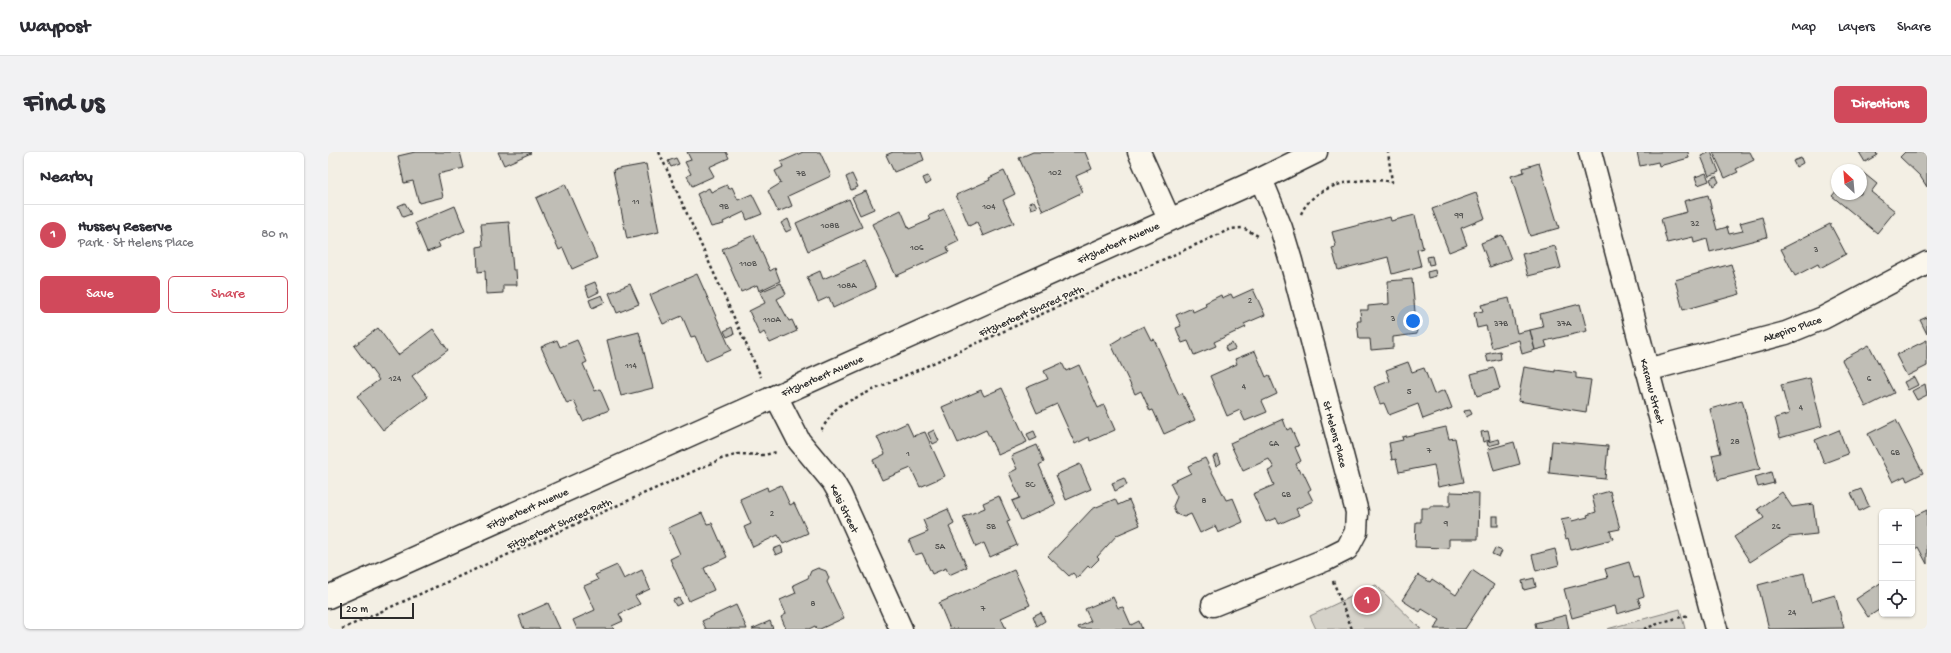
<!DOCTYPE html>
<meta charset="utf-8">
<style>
:root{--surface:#fff;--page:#f2f2f3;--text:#2b2b33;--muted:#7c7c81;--line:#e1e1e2;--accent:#d1495b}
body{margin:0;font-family:"Gochi Hand",sans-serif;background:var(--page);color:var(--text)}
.controls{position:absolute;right:12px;bottom:12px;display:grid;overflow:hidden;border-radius:6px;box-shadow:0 1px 3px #0004}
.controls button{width:36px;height:36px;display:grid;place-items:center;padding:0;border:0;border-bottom:1px solid var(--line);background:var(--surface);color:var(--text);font:20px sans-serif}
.compass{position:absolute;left:1503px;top:12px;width:36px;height:36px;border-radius:50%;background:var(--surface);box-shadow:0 1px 3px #0004;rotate:334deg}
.scale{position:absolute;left:12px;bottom:10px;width:74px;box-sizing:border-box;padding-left:4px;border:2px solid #2b2b2b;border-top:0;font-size:11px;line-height:14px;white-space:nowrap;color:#2b2b2b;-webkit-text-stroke:3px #fbf7ec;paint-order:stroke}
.you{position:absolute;left:1085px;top:169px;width:14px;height:14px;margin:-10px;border:3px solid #fff;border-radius:50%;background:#1a73e8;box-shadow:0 0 0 6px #1a73e833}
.badge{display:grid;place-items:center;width:26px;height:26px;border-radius:50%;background:var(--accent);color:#fff;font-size:13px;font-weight:700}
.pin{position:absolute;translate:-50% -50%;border:2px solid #fff;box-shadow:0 1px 4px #0006}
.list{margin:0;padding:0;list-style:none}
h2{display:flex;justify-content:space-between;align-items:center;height:52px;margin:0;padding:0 16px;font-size:17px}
h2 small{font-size:13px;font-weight:400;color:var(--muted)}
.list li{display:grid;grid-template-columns:26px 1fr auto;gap:12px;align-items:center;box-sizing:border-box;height:60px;padding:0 16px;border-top:1px solid var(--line)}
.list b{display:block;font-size:15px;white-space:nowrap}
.list p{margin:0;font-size:13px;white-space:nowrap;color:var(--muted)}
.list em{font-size:13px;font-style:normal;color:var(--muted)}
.actions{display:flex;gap:8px;padding:12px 16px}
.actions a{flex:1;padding:9px 0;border:1px solid var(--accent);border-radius:6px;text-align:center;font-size:14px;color:var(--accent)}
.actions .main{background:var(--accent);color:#fff}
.icon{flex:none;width:22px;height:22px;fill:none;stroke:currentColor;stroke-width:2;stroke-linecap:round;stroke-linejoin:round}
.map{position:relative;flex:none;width:1599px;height:477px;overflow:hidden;border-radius:6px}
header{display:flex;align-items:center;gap:24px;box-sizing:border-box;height:56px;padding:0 20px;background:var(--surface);border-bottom:1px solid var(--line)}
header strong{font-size:19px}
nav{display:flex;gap:22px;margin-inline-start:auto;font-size:14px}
.intro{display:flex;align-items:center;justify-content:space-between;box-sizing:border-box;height:96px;padding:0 24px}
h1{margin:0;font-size:28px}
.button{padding:10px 18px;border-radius:6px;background:var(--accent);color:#fff;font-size:14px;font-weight:700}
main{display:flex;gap:24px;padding:0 24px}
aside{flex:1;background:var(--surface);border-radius:6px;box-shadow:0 1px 3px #0004}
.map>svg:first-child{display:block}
.green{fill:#d5d2c9;stroke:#807e7a}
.building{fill:#c0beb6;stroke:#2b2b2b}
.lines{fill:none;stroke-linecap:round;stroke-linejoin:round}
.minor-casing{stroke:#2b2b2b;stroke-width:25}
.path{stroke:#2b2b2b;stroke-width:2.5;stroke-dasharray:3 3;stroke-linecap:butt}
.minor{stroke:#fbf7ec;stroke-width:22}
.labels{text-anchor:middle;stroke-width:3;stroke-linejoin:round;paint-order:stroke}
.number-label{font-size:9px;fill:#50504e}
.street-label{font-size:11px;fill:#2b2b2b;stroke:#fbf7ec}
</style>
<header>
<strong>Waypost</strong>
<nav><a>Map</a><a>Layers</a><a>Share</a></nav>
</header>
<div class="intro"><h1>Find us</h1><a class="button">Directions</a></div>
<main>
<aside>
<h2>Nearby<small></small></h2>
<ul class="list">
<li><span class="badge">1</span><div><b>Hussey Reserve</b><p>Park · St Helens Place</p></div><em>80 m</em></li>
</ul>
<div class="actions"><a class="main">Save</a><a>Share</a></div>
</aside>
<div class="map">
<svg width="1599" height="477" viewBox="0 0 1599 477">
<rect width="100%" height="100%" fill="#f3efe4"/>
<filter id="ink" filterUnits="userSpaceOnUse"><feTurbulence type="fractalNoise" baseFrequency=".025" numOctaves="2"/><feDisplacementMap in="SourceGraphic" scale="8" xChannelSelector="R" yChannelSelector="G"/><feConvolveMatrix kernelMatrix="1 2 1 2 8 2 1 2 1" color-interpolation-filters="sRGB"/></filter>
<g filter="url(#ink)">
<!-- green -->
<g class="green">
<polygon points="1048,433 1093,477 988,477 982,464"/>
<polygon points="1352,457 1357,477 1279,477"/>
</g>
<!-- building -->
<g class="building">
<polygon points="87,0 132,0 136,16 110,22 115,45 91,51 85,29 76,31 70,4"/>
<polygon points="170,0 202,0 203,1 176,13"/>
<polygon points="359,0 398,0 401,6 381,15 386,24 364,34 359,24 363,22 357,10 363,8"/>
<polygon points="475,0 492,0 503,24 460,44 464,54 450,60 440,39 453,31 447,19 455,15 453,10"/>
<polygon points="565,0 593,0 596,8 566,20 558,3"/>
<polygon points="705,0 757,0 764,17 748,24 755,40 715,59 691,6"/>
<polygon points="1309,0 1360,0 1361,6 1331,14 1330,10 1312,14"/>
<polygon points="1383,0 1391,20 1381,24 1373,4"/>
<polygon points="1385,0 1422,0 1426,8 1408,17 1410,20 1397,26"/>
<polygon points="1531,0 1548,0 1549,3 1537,10"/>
<polygon points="1577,0 1599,0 1599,35 1592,24 1572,5"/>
<polygon points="348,6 351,12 343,15 340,9"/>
<polygon points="1473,6 1475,11 1468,15 1465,9"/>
<polygon points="1211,11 1231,76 1202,84 1183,24 1196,20 1195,16"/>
<polygon points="318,12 331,80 299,87 285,18"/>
<polygon points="676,19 687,42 675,48 686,71 655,84 649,70 641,74 628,43 662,28 661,26"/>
<polygon points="1533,19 1549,32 1543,40 1567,59 1549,81 1504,44 1509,38 1509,42 1533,42"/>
<polygon points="1378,21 1381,29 1370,33 1367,25"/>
<polygon points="524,22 530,35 523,38 518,25"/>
<polygon points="600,24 603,30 598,33 595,26"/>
<polygon points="1388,24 1391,30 1385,34 1382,27"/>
<polygon points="237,32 269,106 244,117 235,96 231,98 208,46"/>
<polygon points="399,33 401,37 404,35 410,48 424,42 434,62 419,68 416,60 395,70 396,72 383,75 369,42 381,36 383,40"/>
<polygon points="538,39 546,57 532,63 524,45"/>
<polygon points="1148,41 1157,66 1133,76 1139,93 1121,100 1104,57"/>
<polygon points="1380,43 1389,78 1399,75 1401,82 1415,79 1412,71 1434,65 1439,85 1382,100 1379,87 1366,91 1365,85 1339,91 1333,67 1359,60 1356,49"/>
<polygon points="521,47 534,75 480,99 468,71"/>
<polygon points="706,49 709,55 703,57 701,51"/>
<polygon points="77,51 83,62 75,65 70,54"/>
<polygon points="127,54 137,79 110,90 112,95 99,100 87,71"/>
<polygon points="616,57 631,89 619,95 621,100 568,124 544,72 573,58 581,77 602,68 600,64"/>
<polygon points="1087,63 1095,96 1089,98 1093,114 1064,122 1060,105 1010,118 1004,96 1008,95 1004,80 1062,65 1063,69"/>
<polygon points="460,67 464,77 458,80 453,71"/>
<polygon points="181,70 185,118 188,118 189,133 175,133 175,141 158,142 157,119 150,120 149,95 155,94 153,72"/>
<polygon points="1502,72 1518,102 1492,116 1490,112 1467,124 1453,97"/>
<polygon points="426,83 442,119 447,116 452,129 431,139 429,133 413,140 394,97"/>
<polygon points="1174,83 1183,107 1162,115 1153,91"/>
<polygon points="1227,94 1233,116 1200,124 1194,102"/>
<polygon points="1104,104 1106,112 1101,113 1099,105"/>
<polygon points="536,109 548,136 505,156 501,145 490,150 479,125 492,119 495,127"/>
<polygon points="1403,112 1412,142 1355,158 1347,128"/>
<polygon points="1107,118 1108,124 1100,126 1099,120"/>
<polygon points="369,122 403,198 378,209 367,184 363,185 354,164 335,172 322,143"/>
<polygon points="1084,127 1089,182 1065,185 1065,196 1043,198 1042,187 1031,187 1029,169 1033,169 1032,158 1040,158 1040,154 1061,152 1060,129"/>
<polygon points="267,130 271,140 261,145 257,134"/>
<polygon points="453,131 458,142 449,147 461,169 464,168 469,179 442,191 436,180 432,183 421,159 437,151 432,140"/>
<polygon points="302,132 311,152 289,161 281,141"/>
<polygon points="925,137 937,163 916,172 918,175 886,190 888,194 866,203 860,189 854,191 848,176 853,174 848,163 864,156 865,160 878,154 877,151 893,143 894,146 903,142 905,146"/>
<polygon points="274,143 277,150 264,156 261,148"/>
<polygon points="1181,146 1189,181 1202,178 1207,198 1194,202 1191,188 1164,196 1158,174 1149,176 1146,161 1155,159 1153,153"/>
<polygon points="1252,152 1259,179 1217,189 1219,195 1207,198 1202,178 1215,175 1212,162"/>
<polygon points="1599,165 1599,182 1592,168"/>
<polygon points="816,174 823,188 826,187 851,243 854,241 867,268 836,282 825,258 822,259 813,239 807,242 783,192 793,186 793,185"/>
<polygon points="404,175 406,182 399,185 396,179"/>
<polygon points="50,176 70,203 105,177 120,198 84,224 100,245 55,278 29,244 51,228 26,194"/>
<polygon points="311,180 325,236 293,244 279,188"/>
<polygon points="229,188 232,195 249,188 259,210 255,212 267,239 272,237 281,258 255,269 246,249 239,252 213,195"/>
<polygon points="1599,188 1599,214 1579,224 1568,203"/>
<polygon points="904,191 907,197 899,200 897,195"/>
<polygon points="1541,193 1566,241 1538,255 1514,208"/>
<polygon points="927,199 938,225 941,223 949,242 934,249 939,260 917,269 912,258 899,264 882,224 909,212 907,207"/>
<polygon points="1172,199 1173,207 1160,210 1158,202"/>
<polygon points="1080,210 1084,220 1096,216 1106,242 1117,238 1124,256 1095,267 1090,252 1061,263 1056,251 1052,252 1046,235 1062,229 1058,218"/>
<polygon points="734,211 738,219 751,213 770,256 776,253 787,278 762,289 761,285 747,292 729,252 709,261 698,236 720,227 716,219"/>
<polygon points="1196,215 1227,220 1227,218 1248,221 1248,226 1263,228 1258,260 1190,249"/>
<polygon points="1166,216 1172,237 1149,244 1143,222"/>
<polygon points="1586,225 1590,233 1580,238 1576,230"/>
<polygon points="1482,226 1494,274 1452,286 1447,266 1461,262 1453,233"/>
<polygon points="1597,232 1599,243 1589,248 1584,239"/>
<polygon points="674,236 699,290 670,303 658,278 630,291 614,255 653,238 656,244"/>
<polygon points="1414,248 1432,317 1390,328 1384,303 1393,301 1382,257"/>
<polygon points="1142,258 1144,262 1138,265 1136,259"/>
<polygon points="955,267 959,278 963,276 971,294 967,295 973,309 968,312 972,321 975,320 983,337 980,339 985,349 968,357 971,363 951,372 948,366 938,370 925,342 946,333 940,319 946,316 941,307 915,319 902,291"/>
<polygon points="1568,268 1595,321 1579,329 1577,324 1565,330 1540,282"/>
<polygon points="579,271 585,284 597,280 617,324 592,335 583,316 554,328 545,308 557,302 549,285"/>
<polygon points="1118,275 1121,287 1127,286 1136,330 1110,335 1106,313 1071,320 1068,307 1064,308 1061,291 1075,288 1074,285"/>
<polygon points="606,278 611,289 605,292 600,281"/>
<polygon points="1511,278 1520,302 1496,311 1487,288"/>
<polygon points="706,279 709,286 702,289 699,282"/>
<polygon points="1160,279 1162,288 1155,290 1153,280"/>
<polygon points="1171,287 1172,291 1160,294 1159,290"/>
<polygon points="1224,289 1280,294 1277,327 1221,321"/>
<polygon points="1186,290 1192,312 1166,319 1160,297"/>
<polygon points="709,293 716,310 711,313 728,352 693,368 684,349 692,346 681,321 689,317 683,304"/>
<polygon points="890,303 893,311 888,314 885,305"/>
<polygon points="877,306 898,348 905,346 915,370 890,381 887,374 872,381 863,362 856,365 848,362 845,354 849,345 842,331 863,321 860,314"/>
<polygon points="752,312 763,337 738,348 728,323"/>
<polygon points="1443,320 1446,331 1430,335 1427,325"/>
<polygon points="796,326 799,333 787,339 784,331"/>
<polygon points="453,333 462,353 466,351 480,381 455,392 450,383 425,395 416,375 423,372 412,347 439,335 440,339"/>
<polygon points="1533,337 1541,354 1531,359 1523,341"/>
<polygon points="1282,339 1292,377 1282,379 1285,387 1243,398 1240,386 1238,387 1233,368 1243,366 1244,369 1260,365 1259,363 1268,360 1264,344"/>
<polygon points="1122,340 1151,341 1150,387 1121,387 1121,396 1087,395 1088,370 1093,370 1093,356 1102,356 1102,354 1122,354"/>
<polygon points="1454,340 1464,355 1485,352 1489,382 1461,385 1422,410 1406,385 1436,366 1430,357"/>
<polygon points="671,344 682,369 679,370 689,393 662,405 656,391 648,395 635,365 657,356 655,351"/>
<polygon points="787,347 790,353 801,348 812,373 789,383 769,405 771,407 762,416 760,414 749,426 745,421 741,424 720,404 764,357"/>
<polygon points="620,357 626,372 621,375 639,415 621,423 618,416 604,422 594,401 587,403 581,388 600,380 595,368"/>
<polygon points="1599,358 1599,412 1590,395 1584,399 1584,365"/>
<polygon points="374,361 379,372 384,371 399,405 376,416 386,438 361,449 342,407 352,402 340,376"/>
<rect x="1164" y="364" width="6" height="10"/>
<polygon points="453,394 455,400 448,403 445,397"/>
<polygon points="1167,396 1174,399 1171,405 1164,402"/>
<polygon points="1227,397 1231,413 1208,419 1204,403"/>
<polygon points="1301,410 1306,426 1311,425 1316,444 1310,446 1313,455 1289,462 1287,454 1244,466 1236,437 1280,426 1277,417"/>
<polygon points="289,413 296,427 314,418 322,437 307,444 312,452 291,462 295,469 284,474 286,477 249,477 245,468 267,458 256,434 270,428 267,423"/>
<polygon points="490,416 498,419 501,426 499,430 516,466 492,477 488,477 487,474 481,477 458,477 453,465 458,462 452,448 468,441 465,433 480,426 483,419"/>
<polygon points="686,418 702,453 673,466 678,477 622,477 611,451"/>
<polygon points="1144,418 1166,433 1137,477 1106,477 1112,468 1094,457 1092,460 1074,448 1090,423 1102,430 1104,427 1128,443"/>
<polygon points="1476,421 1483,450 1507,443 1516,476 1441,477 1430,433"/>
<polygon points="1206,426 1208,435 1196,438 1194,429"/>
<polygon points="1554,430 1554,456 1540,465 1528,447"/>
<polygon points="785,445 790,456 795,455 803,473 811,469 814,477 751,477 750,475 763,469 757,457"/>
<polygon points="351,446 354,451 348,454 345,448"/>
<polygon points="220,451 232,477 196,477 191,464"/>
<polygon points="408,453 419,477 378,477 374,469"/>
<polygon points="713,460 717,469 709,474 705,464"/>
<polygon points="1238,463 1241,477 1208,477 1207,471"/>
<polygon points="442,469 445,477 424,477"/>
</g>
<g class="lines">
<defs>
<g id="minor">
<polyline points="811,0 841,67"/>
<polyline points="1262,0 1388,477"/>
<polyline points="1319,218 1458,181 1495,166 1599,111"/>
<polyline points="448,244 471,289 505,330 512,342 573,477"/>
<polyline points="0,445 933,27 988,0"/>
<polyline points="885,453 997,408 1019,397 1028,380 1029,360 963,109 953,76 933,27"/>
</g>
</defs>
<!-- minor casing -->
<use href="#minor" class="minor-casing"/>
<!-- path -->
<g class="path">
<polyline points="331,0 433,225"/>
<path d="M973,62C986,31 1034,24 1064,30L1060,0"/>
<polyline points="493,278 506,259 514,252 903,77 915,76 930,84"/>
<polyline points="1005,429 1024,477"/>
<polyline points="14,477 393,307 411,302 436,303 449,300"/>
<polyline points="1316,477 1338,469 1361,463"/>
</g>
<!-- minor -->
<use href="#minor" class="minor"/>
</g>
</g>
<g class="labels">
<!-- number labels -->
<g class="number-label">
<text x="727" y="23">102</text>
<text x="473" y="24">7B</text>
<text x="308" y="52">11</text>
<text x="396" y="57">9B</text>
<text x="661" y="57">104</text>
<text x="1131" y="66">99</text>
<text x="1367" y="74">32</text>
<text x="502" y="76">108B</text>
<text x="589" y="98">106</text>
<text x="1488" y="100">3</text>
<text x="420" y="114">110B</text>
<text x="519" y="136">108A</text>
<text x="922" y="151">2</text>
<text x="1065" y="169">3</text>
<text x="444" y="170">110A</text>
<text x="1173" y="174">37B</text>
<text x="1236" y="174">37A</text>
<text x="303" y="216">114</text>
<text x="67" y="229">124</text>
<text x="1541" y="229">6</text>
<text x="916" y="237">4</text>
<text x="1081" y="242">5</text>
<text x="1473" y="258">4</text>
<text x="1407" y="292">28</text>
<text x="946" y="294">6A</text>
<text x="1101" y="301">7</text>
<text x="1567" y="303">6B</text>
<text x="580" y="304">1</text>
<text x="702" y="335">5C</text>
<text x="958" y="345">6B</text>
<text x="876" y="351">8</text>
<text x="444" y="364">2</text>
<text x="1118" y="374">9</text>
<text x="663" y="377">5B</text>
<text x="1448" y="377">26</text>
<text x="612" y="397">5A</text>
<text x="485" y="454">8</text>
<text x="655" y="459">7</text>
<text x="1464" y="463">24</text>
</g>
<!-- street labels -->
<g class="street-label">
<text transform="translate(790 90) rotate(-24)" y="4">Fitzherbert Avenue</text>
<text transform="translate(703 158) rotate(-24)" y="4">Fitzherbert Shared Path</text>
<text transform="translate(1464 176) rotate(-19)" y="4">Akepiro Place</text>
<text transform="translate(494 223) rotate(-24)" y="4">Fitzherbert Avenue</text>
<text transform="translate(1325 239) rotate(75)" y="4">Karamu Street</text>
<text transform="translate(1008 282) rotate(75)" y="4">St Helens Place</text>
<text transform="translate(199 356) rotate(-24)" y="4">Fitzherbert Avenue</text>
<text transform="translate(517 356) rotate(64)" y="4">Kelsi Street</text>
<text transform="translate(231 371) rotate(-24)" y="4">Fitzherbert Shared Path</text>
</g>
</g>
</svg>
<div class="controls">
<button>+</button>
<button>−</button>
<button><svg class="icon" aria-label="locate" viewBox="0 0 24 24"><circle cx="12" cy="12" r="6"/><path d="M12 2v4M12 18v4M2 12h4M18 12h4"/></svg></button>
</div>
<svg class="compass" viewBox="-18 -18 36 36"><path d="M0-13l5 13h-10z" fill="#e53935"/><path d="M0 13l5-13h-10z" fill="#7c7c81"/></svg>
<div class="scale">20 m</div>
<div class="you"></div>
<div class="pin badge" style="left:1039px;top:448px">1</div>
</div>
</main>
